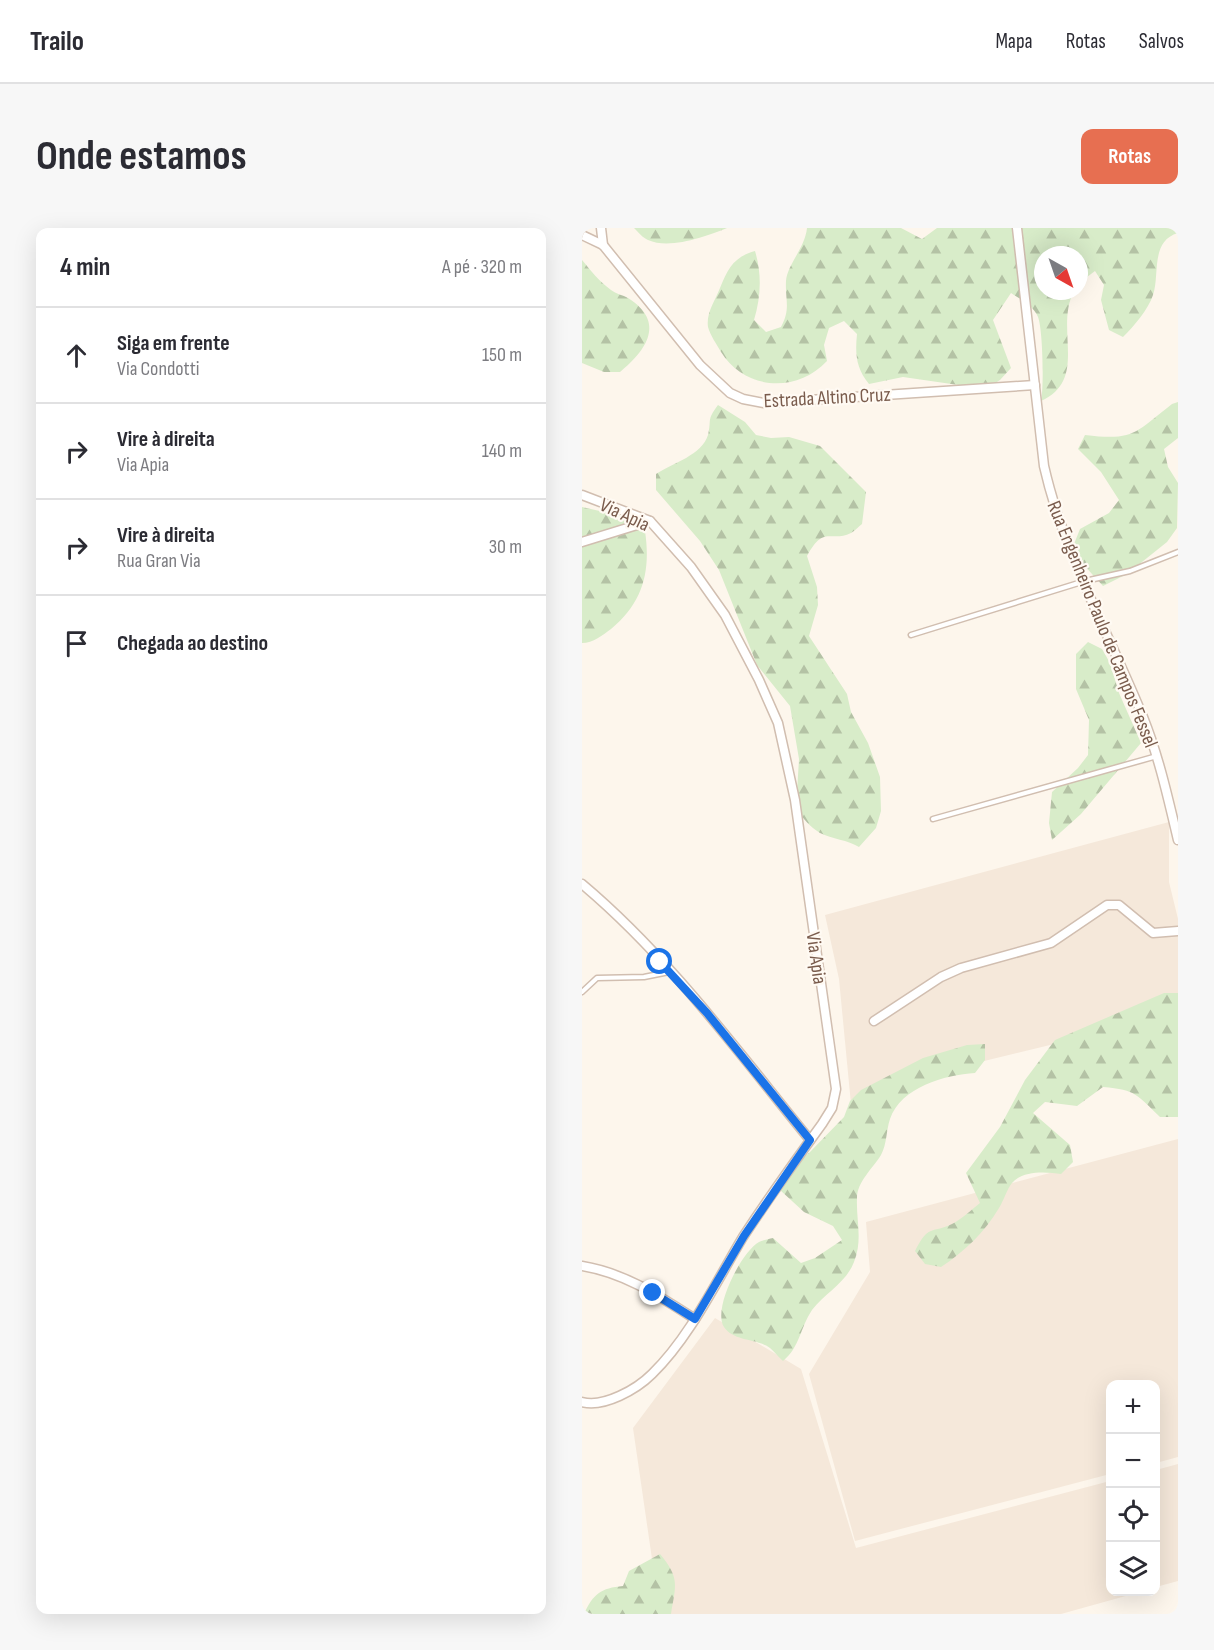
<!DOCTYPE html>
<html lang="pt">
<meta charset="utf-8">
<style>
:root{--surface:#fff;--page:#f7f7f7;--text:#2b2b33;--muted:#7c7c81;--line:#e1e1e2;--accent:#e76f51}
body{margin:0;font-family:"Sofia Sans Condensed",sans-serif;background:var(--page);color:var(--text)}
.controls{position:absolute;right:18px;bottom:18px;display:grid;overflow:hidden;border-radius:12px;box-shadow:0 6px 24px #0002}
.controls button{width:54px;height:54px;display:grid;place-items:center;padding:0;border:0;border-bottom:2px solid var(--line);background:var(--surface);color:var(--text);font:30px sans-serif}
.compass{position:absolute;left:452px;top:18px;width:54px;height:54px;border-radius:50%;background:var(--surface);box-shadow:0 6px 24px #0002;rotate:140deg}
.stop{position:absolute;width:18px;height:18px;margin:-14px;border:4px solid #1a73e8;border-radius:50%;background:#fff}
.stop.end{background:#1a73e8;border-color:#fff;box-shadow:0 2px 6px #0008}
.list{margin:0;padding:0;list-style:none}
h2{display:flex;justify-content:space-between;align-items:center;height:78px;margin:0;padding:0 24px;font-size:26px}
h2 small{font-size:20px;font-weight:400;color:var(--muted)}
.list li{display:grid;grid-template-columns:39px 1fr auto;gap:18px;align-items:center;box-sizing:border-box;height:96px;padding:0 24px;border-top:2px solid var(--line)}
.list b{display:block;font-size:22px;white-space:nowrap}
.list p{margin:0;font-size:20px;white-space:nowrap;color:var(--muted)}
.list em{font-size:20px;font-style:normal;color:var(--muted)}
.icon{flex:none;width:33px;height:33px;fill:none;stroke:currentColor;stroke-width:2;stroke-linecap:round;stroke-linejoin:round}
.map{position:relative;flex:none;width:596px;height:1386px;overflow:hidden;border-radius:12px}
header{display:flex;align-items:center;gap:36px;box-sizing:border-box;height:84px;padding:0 30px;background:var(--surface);border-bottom:2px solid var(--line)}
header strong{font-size:28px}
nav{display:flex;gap:33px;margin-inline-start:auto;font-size:21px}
.intro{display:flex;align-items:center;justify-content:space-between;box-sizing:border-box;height:144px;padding:0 36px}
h1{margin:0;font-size:42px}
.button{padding:15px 27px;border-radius:12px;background:var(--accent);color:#fff;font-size:21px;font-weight:700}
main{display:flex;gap:36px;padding:0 36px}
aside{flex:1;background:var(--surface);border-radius:12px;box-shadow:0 6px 24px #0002}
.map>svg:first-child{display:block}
.residential{fill:#f5e8da}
.forest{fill:url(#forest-firs)}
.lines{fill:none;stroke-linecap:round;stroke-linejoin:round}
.service-casing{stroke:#d1beb0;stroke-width:7}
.minor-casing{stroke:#d1beb0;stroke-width:11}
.service{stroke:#fff;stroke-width:4}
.minor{stroke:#fff;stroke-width:8}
.route{stroke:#1a73e8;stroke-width:8}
.labels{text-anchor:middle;stroke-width:4.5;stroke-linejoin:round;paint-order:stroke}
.street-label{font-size:20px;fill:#7a5c4d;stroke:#fffaf3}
</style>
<header>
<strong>Trailo</strong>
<nav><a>Mapa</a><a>Rotas</a><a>Salvos</a></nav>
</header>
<div class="intro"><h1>Onde estamos</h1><a class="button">Rotas</a></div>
<main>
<aside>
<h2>4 min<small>A pé · 320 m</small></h2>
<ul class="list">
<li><svg class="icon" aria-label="ahead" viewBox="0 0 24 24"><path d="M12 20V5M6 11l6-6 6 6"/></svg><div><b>Siga em frente</b><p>Via Condotti</p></div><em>150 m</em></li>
<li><svg class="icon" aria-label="right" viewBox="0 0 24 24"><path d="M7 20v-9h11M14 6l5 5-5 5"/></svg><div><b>Vire à direita</b><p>Via Apia</p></div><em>140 m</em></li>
<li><svg class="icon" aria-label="right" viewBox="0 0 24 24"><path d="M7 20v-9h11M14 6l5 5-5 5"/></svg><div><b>Vire à direita</b><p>Rua Gran Via</p></div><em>30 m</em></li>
<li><svg class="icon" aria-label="arrive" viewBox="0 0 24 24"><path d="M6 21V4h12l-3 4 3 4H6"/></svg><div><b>Chegada ao destino</b></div></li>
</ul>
</aside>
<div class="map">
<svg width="596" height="1386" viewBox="0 0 596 1386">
<defs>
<pattern id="forest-firs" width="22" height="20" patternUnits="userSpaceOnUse" patternTransform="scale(1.5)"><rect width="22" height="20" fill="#d8ecc9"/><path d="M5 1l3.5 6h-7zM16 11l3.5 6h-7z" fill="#b4c2a5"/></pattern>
</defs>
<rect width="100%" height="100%" fill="#fdf6ec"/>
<!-- residential -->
<g class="residential">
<polygon points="587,594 587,654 596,691 596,786 398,834 269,876 257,751 243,687"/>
<polygon points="596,911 596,1229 574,1235 574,1156 528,1156 528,1246 273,1313 227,1146 288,1044 284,994"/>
<polygon points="133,1090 219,1141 274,1320 528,1253 528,1364 558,1364 479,1386 78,1386 51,1200"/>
<polygon points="596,1236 596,1353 574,1359 574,1242"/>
</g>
<!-- forest -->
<g class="forest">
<path d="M52,0H145C125,8 88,22 66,12C61,10 56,4 52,0Z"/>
<path d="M225,0H319L340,11L355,0H596V5C568,13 578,47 571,67C566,82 552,98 541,109L527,102L519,72L522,57L513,43L497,55V27H461V63H492C472,101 507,151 459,173C462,160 461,102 456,89C452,78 438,71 429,65L411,92L429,140L418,152L404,161L321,149L287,156C274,140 273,126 275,106L262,93L247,100L242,117L245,133C214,166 163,162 139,124C135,117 128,107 126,99C124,85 133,73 138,60C146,40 152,29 173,23C180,46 179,69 172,92L184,104L199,99C209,80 203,73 204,53C205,37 223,20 225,0Z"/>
<path d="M0,32C9,43 18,54 29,62C34,66 41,67 46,70C84,94 65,122 38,144H22L0,135Z"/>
<path d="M596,174V210L582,221L586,239L596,255L595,300L585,314L545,346L521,358L499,334L492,316L498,301L527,285L537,272L519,244L496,221L503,207C552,213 553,205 590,176Z"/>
<path d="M136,177L163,194L174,207L189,210L207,209L238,218L284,264L280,296C277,298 273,303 269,305C249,315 242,296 225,328L235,359L236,377L227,408L265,466L269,484L286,515L298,549L299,583L294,600L277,619C266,612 250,611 238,605C228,599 221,590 214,581L217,531L208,478L175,437L137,342L118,313L74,262V246C91,235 120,227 126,207C130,191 124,193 136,177Z"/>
<path d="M0,279L44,289L63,303C69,343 61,375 29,401C21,407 11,415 0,415Z"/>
<polygon points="506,414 520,421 528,435 537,465 559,515 499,586 470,612 467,595 470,564 496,540 506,527 507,492 494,461 494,426"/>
<path d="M582,765H596V889H578C555,867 555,862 521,859L495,878L463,874L451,885L488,917L491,934L479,946C465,944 441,942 430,955C425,961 422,972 417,980C403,1004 382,1024 359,1039L343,1036L333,1023C347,996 348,1006 370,996C380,991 389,982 398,975L384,945L418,899L443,852L473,812Z"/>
<path d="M403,816V832L393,845C363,847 319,859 308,891C304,903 305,916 299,927C291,940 275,954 275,970C274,993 281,1011 272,1034C264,1055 243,1065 230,1082C218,1100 218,1119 201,1133C196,1129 193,1124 188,1120C175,1110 152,1114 142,1099C130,1081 160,1023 177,1014C181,1012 187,1011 191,1010L219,1035L233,1030L260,1012L251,998L222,984L198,962L201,946L228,924L262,889L268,873L279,862L341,830L385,817Z"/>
<path d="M78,1326C98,1350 94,1357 89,1386H2C11,1366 19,1360 41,1358L47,1343Z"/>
</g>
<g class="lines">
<defs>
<g id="service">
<polyline points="329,407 503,353 548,343 596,324"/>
<polyline points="351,591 575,528"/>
<polyline points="0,764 15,750 62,749 87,744"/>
</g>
<g id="minor">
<polyline points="19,0 21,17"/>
<path d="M435,0L462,238C482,326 527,406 561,489C577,529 586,570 596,612"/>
<polyline points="0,7 21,17 118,137 148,165 161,171 182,175 453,157"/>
<path d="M0,267L68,293L109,339L143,387L177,452L196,495L213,572L254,861L250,880L240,896C213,933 186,971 161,1009C134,1054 108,1109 70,1146C55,1161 22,1180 0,1174"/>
<polyline points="0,314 68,293"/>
<path d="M0,656C87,729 156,824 228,912"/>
<polyline points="292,793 359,749 379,740 469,715 525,677 537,677 571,705 596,703"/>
<path d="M0,1038C43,1045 77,1068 113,1091"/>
</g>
</defs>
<!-- service casing -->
<use href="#service" class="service-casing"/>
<!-- minor casing -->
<use href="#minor" class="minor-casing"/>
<!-- service -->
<use href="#service" class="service"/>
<!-- minor -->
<use href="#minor" class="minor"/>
</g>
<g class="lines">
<!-- route -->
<polyline class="route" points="71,1065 113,1091 162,1008 228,912 125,785 78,734"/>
</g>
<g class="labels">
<!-- street labels -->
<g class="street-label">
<text transform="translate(245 169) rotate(-3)" y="7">Estrada Altino Cruz</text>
<text transform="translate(43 286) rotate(25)" y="7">Via Apia</text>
<text transform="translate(521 396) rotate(68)" y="7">Rua Engenheiro Paulo de Campos Fessel</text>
<text transform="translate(235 730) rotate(82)" y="7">Via Apia</text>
</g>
</g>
</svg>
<div class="controls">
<button>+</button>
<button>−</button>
<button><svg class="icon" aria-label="locate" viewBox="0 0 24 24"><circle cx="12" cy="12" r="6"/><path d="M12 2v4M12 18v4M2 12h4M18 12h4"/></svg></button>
<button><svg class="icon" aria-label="layers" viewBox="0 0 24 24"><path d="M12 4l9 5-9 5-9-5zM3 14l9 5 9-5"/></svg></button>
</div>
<svg class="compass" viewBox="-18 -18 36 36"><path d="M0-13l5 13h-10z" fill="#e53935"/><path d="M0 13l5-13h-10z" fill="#7c7c81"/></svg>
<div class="stop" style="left:78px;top:734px"></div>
<div class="stop end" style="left:71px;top:1065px"></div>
</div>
</main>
